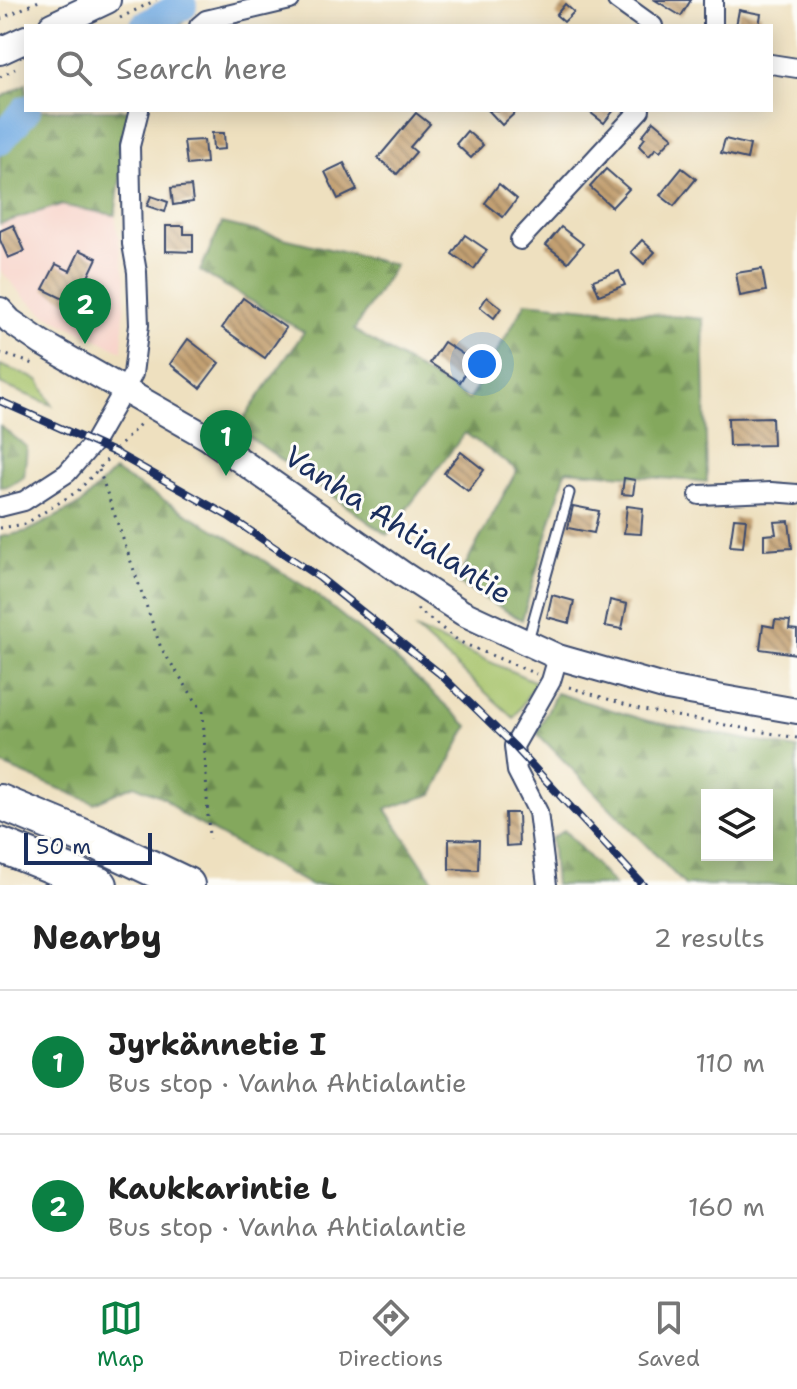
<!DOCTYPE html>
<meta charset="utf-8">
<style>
:root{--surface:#fff;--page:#f2f2f2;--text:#222;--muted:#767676;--line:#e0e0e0;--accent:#0b8043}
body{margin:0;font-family:"Shantell Sans",sans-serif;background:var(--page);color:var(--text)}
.controls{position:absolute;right:24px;bottom:24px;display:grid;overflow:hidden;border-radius:0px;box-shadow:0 4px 20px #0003}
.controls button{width:72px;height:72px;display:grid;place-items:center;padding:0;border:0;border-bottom:2px solid var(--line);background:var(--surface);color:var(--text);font:40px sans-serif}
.scale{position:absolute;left:24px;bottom:20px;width:128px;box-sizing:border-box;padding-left:8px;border:4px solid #1b2f5e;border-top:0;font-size:22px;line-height:28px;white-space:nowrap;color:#1b2f5e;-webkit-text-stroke:6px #fdfcf7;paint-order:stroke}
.you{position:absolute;left:482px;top:364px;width:28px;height:28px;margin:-20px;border:6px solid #fff;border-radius:50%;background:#1a73e8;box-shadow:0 0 0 12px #1a73e833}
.badge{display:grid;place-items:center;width:52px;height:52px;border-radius:50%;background:var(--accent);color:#fff;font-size:26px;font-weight:700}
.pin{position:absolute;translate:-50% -66px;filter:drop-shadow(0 2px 4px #0008)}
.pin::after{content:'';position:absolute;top:42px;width:28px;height:24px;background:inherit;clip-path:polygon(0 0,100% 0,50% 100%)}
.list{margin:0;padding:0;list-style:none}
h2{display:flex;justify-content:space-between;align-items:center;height:104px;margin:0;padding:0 32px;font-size:34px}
h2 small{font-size:26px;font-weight:400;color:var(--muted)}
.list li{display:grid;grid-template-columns:52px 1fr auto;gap:24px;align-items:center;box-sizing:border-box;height:144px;padding:0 32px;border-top:2px solid var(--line)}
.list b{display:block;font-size:30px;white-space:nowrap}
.list p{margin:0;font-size:26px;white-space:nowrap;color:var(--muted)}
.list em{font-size:26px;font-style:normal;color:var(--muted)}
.icon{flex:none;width:44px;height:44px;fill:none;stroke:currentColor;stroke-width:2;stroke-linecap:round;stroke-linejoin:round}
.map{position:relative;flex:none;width:797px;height:885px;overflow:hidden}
.search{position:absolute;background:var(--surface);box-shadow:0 4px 20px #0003;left:24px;right:24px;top:24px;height:88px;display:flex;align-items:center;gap:20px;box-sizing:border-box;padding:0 28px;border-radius:0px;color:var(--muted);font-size:30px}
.sheet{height:392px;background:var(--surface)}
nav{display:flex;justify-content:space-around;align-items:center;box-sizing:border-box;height:112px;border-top:2px solid var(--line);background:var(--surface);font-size:22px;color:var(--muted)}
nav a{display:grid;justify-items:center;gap:4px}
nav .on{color:var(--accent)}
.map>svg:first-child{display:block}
.built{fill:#f7d1c7}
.grass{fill:#a6c269;stroke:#607864;stroke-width:2}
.forest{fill:url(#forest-firs);stroke:#506c5e;stroke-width:2;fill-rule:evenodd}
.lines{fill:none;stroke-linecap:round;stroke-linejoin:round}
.river{stroke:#73ace3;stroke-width:30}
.building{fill:url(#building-back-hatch)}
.service-casing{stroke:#3b4a6d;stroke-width:13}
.minor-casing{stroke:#3b4a6d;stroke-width:22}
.tertiary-casing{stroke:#3b4a6d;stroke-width:28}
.secondary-casing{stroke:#3b4a6d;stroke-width:30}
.motorway-casing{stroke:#3b4a6d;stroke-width:38}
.path{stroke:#3b4a6d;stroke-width:3;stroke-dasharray:2 6;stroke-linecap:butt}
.service{stroke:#fff;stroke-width:9}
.minor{stroke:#fff;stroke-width:18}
.tertiary{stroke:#fff;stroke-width:24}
.secondary{stroke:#fff;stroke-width:26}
.motorway{stroke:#fff;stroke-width:34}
.rail-casing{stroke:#1b2f5e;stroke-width:8}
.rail{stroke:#fdfcf7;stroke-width:5;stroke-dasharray:15;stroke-linecap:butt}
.labels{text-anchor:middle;stroke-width:6;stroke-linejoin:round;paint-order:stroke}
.street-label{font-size:30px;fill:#1b2f5e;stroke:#fdfcf7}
</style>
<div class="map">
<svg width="797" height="885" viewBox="0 0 797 885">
<defs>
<pattern id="forest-firs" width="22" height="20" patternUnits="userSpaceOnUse" patternTransform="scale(2)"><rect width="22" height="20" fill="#84a85d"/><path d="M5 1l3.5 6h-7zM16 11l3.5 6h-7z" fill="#6b8950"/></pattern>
<pattern id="building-back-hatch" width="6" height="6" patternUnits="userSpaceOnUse" patternTransform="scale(2)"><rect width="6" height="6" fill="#c3a072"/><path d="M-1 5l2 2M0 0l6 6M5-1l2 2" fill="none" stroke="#9e8361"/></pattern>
</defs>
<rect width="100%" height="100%" fill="#fdfcf7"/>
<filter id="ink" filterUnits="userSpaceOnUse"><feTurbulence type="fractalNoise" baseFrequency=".0125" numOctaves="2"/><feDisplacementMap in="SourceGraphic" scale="16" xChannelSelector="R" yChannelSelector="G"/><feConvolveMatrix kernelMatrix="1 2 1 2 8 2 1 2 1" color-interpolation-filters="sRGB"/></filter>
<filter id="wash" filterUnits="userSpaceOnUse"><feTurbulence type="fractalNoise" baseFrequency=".006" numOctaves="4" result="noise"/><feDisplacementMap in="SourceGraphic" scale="32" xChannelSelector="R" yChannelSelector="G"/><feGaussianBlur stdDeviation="1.8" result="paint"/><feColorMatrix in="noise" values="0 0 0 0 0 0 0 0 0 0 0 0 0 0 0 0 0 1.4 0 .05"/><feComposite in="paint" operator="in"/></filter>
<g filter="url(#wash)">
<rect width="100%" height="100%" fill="#eee0bf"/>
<!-- built -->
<polygon class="built" points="60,205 115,215 126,281 122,351 46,315 24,297 0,270 0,224"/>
<!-- grass -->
<g class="grass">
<polygon points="0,365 39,380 52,405 0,384"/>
<polygon points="415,629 536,682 514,718"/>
</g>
<!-- forest -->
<g class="forest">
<polygon points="176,0 188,16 180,26 129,26"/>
<polygon points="26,84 26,110 130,110 115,215 60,205 0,224 0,98"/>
<polygon points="222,223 395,265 354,330 469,400 526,302 703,319 707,482 566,470 522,620 456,582 517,470 465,433 387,535 237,428 304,332 200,271"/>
<polygon points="0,426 27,447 24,477 9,486 0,487"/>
<polygon points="114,471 224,535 310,590 392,656 468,726 433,794 386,809 436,885 310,885 181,814 165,798 134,785 94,803 0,764 0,537 28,531 81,504"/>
<path d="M556,693L648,721L797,749V885H685L537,733ZM707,795H767V855H707Z"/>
<polygon points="564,830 614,885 555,885 551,839"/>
</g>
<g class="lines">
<!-- river -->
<g class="river">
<polyline points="145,26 182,6"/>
<polyline points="0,140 26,110"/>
</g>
</g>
<g id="blocks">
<!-- building -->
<g class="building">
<polygon points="655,0 691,0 681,16"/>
<polygon points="565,4 574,12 564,22 556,15"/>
<polygon points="739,10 761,14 759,26 736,26"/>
<polygon points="488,110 518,110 502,125"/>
<polygon points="593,110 614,110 604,123 591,113"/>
<polygon points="416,113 430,124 410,147 416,152 397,174 378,158"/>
<polygon points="654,121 673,137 660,151 656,148 649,156 639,146 645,138 642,136"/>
<polygon points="467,131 483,145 471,158 456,144"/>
<polygon points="212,133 224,133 225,149 213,150"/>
<polygon points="725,139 750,145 747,159 721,153"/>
<polygon points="204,140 206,163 187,165 184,141"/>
<polygon points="344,163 357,190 338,199 325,172"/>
<polygon points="682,168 696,179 674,206 660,195"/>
<polygon points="606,169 629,189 612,207 590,187"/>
<polygon points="499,184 517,199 503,217 485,203"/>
<polygon points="191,186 193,202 173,205 171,188"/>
<polygon points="151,196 168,202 165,212 147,206"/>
<polygon points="13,225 25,251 8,258 0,240 0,231"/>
<polygon points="166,226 184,226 184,234 193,234 193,252 166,251"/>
<polygon points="561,227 583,244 568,262 546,245"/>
<polygon points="465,235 487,250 474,269 452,254"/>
<polygon points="642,240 655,252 644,264 631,252"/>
<polygon points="80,250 97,258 87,279 94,283 82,308 43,289 56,264 70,271"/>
<polygon points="762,269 766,291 740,296 736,273"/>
<polygon points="619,271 625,285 599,295 593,280"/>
<polygon points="487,297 501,308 494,318 480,307"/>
<polygon points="243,298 286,328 265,358 222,328"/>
<polygon points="188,339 219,363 200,388 170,364"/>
<polygon points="444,342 473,361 460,382 430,363"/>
<polygon points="772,417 773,445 729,446 728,418"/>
<polygon points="461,452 484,470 468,491 444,473"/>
<polygon points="624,478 635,480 633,495 622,494"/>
<polygon points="573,506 599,511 594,533 568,528"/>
<polygon points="627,506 643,508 641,534 624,533"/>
<polygon points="734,518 746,519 743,547 730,546"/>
<polygon points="789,521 792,548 764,550 764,535 776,534 774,522"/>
<polygon points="552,595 574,601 569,623 547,617"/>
<polygon points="610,600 627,604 622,629 605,626"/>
<polygon points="775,620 790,621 789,629 797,630 797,654 760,649 763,625 774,627"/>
<polygon points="505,813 518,813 519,845 506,846"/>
<polygon points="449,839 479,840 478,870 449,869"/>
</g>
</g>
</g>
<g filter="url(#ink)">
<use href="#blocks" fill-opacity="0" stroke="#3b4a6d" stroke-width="2"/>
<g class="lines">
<defs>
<polyline id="service" points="528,640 569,493"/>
<g id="minor">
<polyline points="617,0 653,26"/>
<polyline points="713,0 713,26"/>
<polyline points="199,26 206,20 290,0"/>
<polyline points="771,64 797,68"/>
<polyline points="520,240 640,110"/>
<polyline points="699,495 771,492 797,494"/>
<polyline points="0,507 24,501 67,473 94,442 133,374 139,325 137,272 132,244 130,146 139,110"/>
<polyline points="547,885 538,812 517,771 514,746 551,681 558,657"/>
</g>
<polyline id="tertiary" points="0,310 10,321 42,343 207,437 403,574 463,613 558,657 667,688 797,711"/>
<g id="secondary">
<polyline points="52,26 107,0"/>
<polyline points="0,51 26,39"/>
</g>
<g id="motorway">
<polyline points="0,802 99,843 187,885"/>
<polyline points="0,845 100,885"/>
</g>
</defs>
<!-- service casing -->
<use href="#service" class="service-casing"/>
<!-- minor casing -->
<use href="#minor" class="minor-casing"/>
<!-- tertiary casing -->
<use href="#tertiary" class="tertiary-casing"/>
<!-- secondary casing -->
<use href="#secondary" class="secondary-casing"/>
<!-- motorway casing -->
<use href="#motorway" class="motorway-casing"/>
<!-- path -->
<g class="path">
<polyline points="120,18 156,0"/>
<polyline points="0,19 41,0"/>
<polyline points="0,77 15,69"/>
<polyline points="0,353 34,364"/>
<polyline points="99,470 161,648 203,712 209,839"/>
<polyline points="0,528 25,524 78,491 141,423"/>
<polyline points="417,609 460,642 536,674"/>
<polyline points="569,687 643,710 797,738"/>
</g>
<!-- service -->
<use href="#service" class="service"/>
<!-- minor -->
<use href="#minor" class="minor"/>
<!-- tertiary -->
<use href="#tertiary" class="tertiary"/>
<!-- secondary -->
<use href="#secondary" class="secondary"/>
<!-- motorway -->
<use href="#motorway" class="motorway"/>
<defs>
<polyline id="rail" points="0,401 116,453 228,516 320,578 439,673 514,746 643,885"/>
</defs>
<!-- rail casing -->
<use href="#rail" class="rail-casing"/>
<!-- rail -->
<use href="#rail" class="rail"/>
</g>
</g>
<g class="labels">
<!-- street labels -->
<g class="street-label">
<text transform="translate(398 525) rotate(33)" y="10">Vanha Ahtialantie</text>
</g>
</g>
</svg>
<div class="controls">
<button><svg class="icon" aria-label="layers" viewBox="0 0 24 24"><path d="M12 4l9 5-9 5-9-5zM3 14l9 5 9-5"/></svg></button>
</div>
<div class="scale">50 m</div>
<div class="you"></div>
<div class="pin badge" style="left:226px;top:476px">1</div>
<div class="pin badge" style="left:85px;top:344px">2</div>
<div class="search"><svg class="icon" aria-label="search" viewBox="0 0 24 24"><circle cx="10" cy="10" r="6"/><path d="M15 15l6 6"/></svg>Search here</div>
</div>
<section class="sheet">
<h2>Nearby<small>2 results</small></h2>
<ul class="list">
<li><span class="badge">1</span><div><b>Jyrkännetie I</b><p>Bus stop · Vanha Ahtialantie</p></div><em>110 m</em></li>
<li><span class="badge">2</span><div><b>Kaukkarintie L</b><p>Bus stop · Vanha Ahtialantie</p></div><em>160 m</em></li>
</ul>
</section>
<nav>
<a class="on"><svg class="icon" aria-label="map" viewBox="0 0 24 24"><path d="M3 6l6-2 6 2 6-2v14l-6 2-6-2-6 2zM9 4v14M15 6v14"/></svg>Map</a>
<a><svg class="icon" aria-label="directions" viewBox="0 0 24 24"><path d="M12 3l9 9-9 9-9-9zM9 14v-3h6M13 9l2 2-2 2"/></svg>Directions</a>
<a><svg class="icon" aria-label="saved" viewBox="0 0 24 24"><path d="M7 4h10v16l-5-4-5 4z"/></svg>Saved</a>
</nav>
